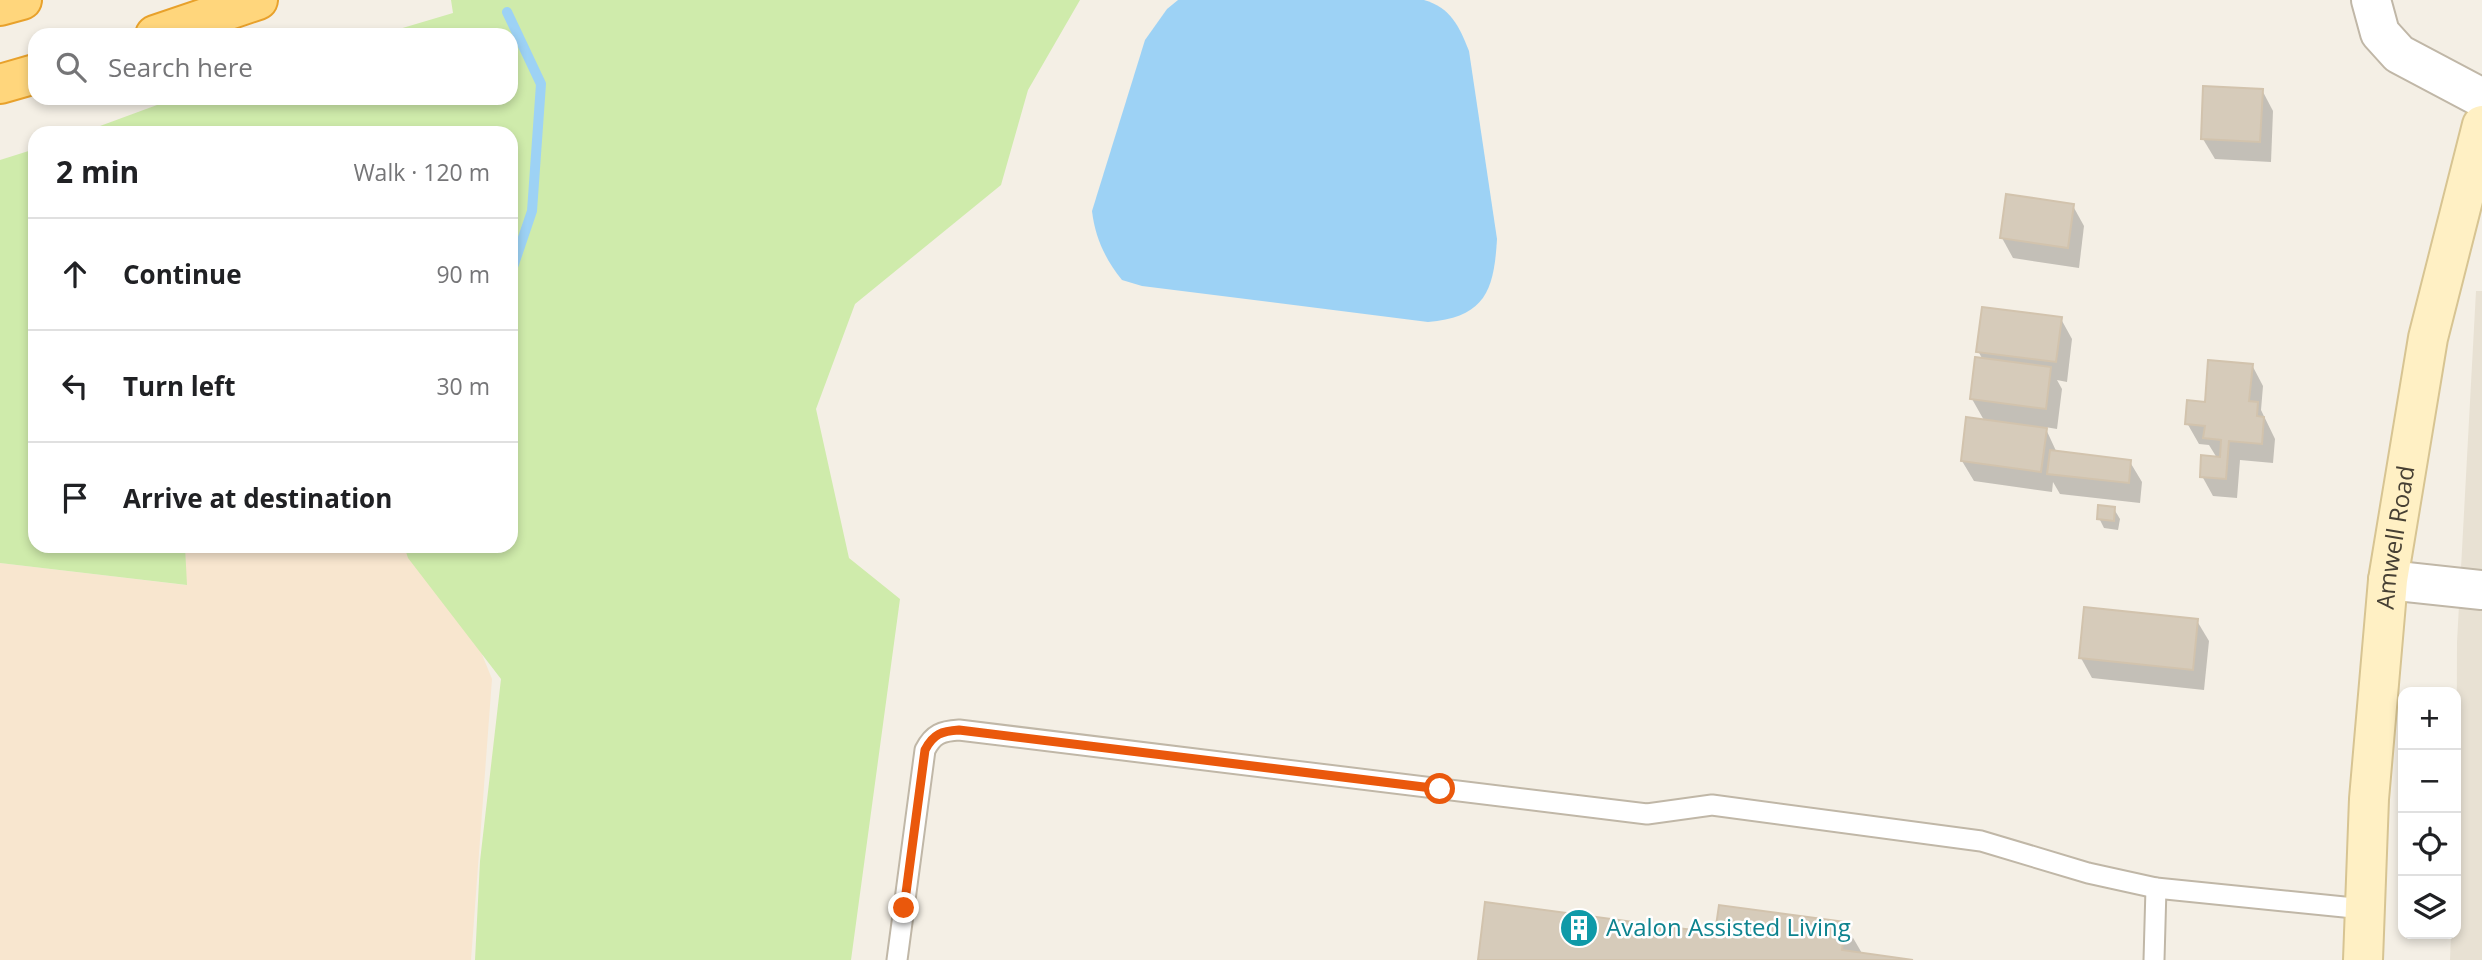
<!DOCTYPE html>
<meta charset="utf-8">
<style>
:root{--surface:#fff;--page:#f2f2f2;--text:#202124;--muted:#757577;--line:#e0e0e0}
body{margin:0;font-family:"Open Sans",sans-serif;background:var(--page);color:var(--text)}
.controls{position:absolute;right:21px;bottom:21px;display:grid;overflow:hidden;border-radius:14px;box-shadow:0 4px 10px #0003}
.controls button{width:63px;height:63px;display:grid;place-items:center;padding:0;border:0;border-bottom:2px solid var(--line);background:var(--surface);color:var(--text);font:35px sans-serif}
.stop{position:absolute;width:21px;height:21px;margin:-16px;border:5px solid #ea580c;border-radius:50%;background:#fff}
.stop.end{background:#ea580c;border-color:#fff;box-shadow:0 2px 7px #0008}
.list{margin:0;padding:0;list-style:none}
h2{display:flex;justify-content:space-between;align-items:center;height:91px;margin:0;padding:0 28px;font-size:30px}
h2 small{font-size:23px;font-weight:400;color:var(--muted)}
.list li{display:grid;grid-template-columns:46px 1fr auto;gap:21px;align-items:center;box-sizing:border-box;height:112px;padding:0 28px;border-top:2px solid var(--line)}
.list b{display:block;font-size:26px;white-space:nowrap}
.list em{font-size:23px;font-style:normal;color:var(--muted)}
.icon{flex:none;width:38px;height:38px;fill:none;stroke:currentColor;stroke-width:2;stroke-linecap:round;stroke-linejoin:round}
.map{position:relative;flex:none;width:2482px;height:960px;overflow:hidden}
.search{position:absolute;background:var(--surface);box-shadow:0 4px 10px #0003;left:28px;top:28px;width:490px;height:77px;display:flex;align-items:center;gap:18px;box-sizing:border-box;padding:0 24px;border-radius:21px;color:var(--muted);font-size:26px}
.panel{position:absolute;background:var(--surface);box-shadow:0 4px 10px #0003;left:28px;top:126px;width:490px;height:427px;border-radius:21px}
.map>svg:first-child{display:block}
.residential{fill:#e8e1d3}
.commercial{fill:#f8e6cf}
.green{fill:#cfebab}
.water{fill:#9dd2f5}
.shadow{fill:#0003}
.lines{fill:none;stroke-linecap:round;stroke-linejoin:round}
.stream{stroke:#9dd2f5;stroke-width:10}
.building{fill:#d6cbba;stroke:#d2c3ad;stroke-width:2}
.service-casing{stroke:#c0b7a7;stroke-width:23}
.minor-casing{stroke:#c0b7a7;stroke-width:42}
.secondary-casing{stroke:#d7c492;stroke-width:42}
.trunk-casing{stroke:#e8a12b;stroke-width:42}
.service{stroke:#fff;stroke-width:19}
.minor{stroke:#fff;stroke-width:38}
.secondary{stroke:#fff0c4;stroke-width:38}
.trunk{stroke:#ffd67c;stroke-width:38}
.route{stroke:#ea580c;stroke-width:9}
.labels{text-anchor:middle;stroke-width:5;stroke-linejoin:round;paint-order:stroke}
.street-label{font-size:24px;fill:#474034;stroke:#fff}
.culture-label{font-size:24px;fill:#0d838f;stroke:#fff;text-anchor:start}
</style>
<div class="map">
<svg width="2482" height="960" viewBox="0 0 2482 960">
<rect width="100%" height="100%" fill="#f4efe5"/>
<!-- residential -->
<polygon class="residential" points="2476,291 2482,291 2482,960 2450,960 2451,934 2456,934 2457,642"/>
<!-- commercial -->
<polygon class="commercial" points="185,546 438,546 492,679 471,960 0,960 0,563 186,585"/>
<!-- green -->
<g class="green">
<polygon points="451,0 1080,0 1028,90 1001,185 855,304 816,409 849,558 900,599 851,960 475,960 480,861 501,679 408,558 404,546 511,546 511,133 81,133 176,98 511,98 511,35 379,35 453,13"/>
<polygon points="35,149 35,546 185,546 187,585 0,563 0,160"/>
</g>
<!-- water -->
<path class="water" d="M1178,0H1424C1451,8 1459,26 1469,51L1497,239C1494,291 1485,317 1428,322L1142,286L1122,280C1105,259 1095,237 1092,211L1145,40L1167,9Z"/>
<!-- shadow -->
<g class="shadow">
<polygon points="2262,90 2273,111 2271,162 2215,159 2203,139"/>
<polygon points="2073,206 2084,226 2079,268 2013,258 2002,238"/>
<polygon points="2061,319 2072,339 2067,382 2057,380 2062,389 2057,429 2045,427 2057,453 2130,462 2142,482 2140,503 2060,494 2053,482 2052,492 1974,481 1962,461 1985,422 1972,399 1983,360 1978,351"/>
<polygon points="2252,365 2263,386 2261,410 2275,439 2273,463 2240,460 2237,498 2213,496 2202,476 2217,458 2209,445 2199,444 2187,423"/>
<polygon points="2114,509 2120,519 2118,530 2104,528 2099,518"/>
<polygon points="2197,621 2209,641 2204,690 2092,678 2081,658"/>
<polygon points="1845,924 1863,955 1900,960 1479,960"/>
</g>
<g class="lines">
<!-- stream -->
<polyline class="stream" points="507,12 541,84 532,211 511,273"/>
</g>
<!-- building -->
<g class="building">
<polygon points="2203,86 2263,89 2260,142 2201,139"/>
<polygon points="2006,194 2074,204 2068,248 2000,238"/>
<polygon points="1982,307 2062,317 2056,362 1976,352"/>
<polygon points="1975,357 2051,367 2046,409 1970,399"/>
<polygon points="2208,360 2253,364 2249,401 2258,402 2257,416 2264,417 2262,444 2229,441 2226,479 2200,477 2201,455 2220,457 2221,440 2203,438 2205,426 2185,424 2187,400 2205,402"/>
<polygon points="1966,417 2047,428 2041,472 1961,461"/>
<polygon points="2050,450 2131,460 2129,483 2047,474"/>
<polygon points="2098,505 2115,507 2114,521 2097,519"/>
<polygon points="2084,607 2198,619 2193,670 2079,658"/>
<polygon points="1485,902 1715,933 1719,905 1846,922 1842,950 1913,960 1478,960"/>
</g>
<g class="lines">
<defs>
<g id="service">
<path d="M897,960L925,750C933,734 942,731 959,730L1647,814L1712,805L1981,841L2088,873L2156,888L2364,909"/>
<polyline points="2154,960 2156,888"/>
</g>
<g id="minor">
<polyline points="2371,0 2380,33 2399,54 2482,98"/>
<polyline points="2388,580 2482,590"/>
</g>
<g id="secondary">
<path id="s1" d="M2363,960L2369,799L2388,580L2428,338L2482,125"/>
</g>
<g id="trunk">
<polyline points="0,6 22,0"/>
<polyline points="155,35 258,0"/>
<polyline points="0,84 35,74"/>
</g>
</defs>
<!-- service casing -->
<use href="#service" class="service-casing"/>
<!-- minor casing -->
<use href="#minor" class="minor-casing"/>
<!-- secondary casing -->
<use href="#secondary" class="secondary-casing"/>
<!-- trunk casing -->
<use href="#trunk" class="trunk-casing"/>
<!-- service -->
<use href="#service" class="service"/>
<!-- minor -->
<use href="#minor" class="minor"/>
<!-- secondary -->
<use href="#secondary" class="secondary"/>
<!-- trunk -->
<use href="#trunk" class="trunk"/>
</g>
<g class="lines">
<!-- route -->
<path class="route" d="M904,908L925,750C933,734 942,731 959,730L1440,789"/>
</g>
<!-- icons -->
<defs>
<symbol id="building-disc" viewBox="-11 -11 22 22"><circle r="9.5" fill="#0f9aa8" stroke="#fff"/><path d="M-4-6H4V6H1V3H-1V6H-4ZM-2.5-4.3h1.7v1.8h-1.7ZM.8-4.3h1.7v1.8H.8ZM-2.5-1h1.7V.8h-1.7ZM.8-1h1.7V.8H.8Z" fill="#fff"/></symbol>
</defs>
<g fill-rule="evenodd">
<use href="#building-disc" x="1557" y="906" width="44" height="44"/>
</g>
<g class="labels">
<!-- street labels -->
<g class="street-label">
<text dy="8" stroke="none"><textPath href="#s1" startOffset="424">Amwell Road</textPath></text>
</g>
<!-- culture labels -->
<g class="culture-label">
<text x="1606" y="936">Avalon Assisted Living</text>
</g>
</g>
</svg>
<div class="controls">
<button>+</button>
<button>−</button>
<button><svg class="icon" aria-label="locate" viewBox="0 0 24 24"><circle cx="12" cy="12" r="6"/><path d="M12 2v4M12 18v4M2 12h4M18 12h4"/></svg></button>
<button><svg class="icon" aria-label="layers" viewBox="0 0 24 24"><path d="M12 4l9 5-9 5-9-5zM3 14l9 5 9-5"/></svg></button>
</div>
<div class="stop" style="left:1440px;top:789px"></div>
<div class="stop end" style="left:904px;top:908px"></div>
<div class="search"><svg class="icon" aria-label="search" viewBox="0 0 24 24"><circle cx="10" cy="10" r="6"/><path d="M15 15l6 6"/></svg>Search here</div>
<section class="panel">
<h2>2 min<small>Walk · 120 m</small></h2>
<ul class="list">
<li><svg class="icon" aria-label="ahead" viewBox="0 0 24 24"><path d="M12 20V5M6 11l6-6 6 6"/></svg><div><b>Continue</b></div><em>90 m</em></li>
<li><svg class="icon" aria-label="left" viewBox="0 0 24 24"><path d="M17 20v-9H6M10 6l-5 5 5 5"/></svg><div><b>Turn left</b></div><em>30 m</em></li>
<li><svg class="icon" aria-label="arrive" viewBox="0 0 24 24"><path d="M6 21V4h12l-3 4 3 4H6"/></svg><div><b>Arrive at destination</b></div></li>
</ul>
</section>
</div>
